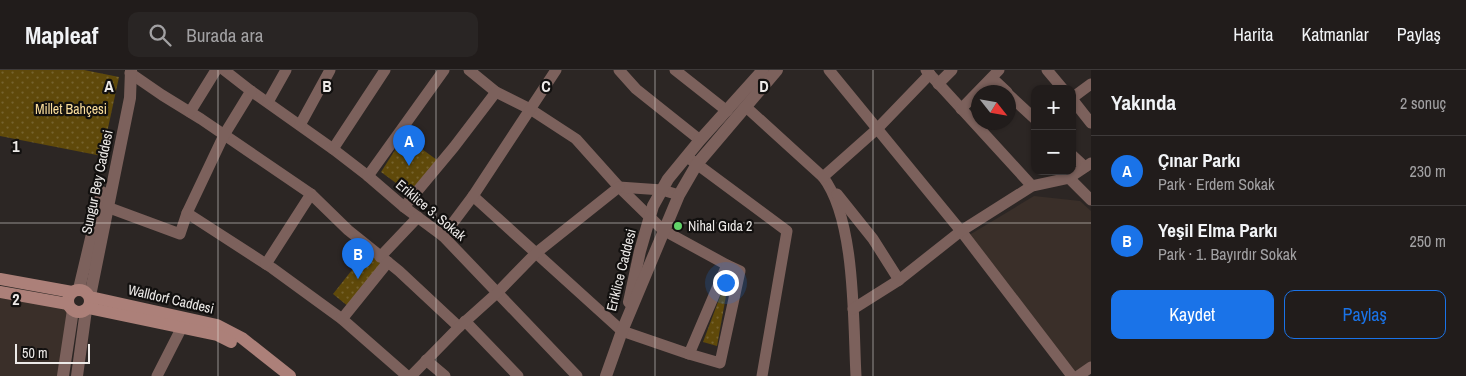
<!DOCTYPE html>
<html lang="tr">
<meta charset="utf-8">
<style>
:root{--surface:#211c1b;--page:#292524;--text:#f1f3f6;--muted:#a2a1a3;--line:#3e3a3a;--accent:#1a73e8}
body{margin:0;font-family:"Archivo Narrow",sans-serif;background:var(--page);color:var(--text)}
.controls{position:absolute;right:15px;top:15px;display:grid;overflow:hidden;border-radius:10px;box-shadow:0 1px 4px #0004}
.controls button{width:45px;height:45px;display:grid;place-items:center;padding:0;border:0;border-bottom:1px solid var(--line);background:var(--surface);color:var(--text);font:25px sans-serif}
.compass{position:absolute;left:971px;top:15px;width:45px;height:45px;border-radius:50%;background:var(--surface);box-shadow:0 1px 4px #0004;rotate:121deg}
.scale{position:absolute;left:15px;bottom:12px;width:75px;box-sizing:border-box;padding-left:5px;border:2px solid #edeae8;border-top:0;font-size:14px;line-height:18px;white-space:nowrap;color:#edeae8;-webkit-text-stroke:4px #12100f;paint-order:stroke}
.you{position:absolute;left:725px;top:212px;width:18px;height:18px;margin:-12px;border:4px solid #fff;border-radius:50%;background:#1a73e8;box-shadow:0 0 0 8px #1a73e833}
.badge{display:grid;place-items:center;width:32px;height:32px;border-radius:50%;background:var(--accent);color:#fff;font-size:16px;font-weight:700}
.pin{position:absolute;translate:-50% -41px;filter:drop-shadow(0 1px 2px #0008)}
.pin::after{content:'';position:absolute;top:26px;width:18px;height:15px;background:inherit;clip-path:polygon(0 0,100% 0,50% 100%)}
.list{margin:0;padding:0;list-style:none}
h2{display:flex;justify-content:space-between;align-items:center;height:65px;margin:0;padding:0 20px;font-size:21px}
h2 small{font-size:16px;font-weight:400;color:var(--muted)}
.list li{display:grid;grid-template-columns:32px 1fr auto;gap:15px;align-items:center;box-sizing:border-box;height:70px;padding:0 20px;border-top:1px solid var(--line)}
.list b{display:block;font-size:19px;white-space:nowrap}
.list p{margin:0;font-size:16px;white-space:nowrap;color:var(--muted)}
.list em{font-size:16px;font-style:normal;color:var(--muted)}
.actions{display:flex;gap:10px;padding:15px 20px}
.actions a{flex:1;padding:11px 0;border:1px solid var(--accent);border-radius:10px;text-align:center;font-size:18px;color:var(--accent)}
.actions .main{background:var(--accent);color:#fff}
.icon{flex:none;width:28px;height:28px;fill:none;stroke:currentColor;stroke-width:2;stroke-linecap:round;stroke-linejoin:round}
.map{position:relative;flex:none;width:1091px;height:306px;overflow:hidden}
header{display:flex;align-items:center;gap:30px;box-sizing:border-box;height:70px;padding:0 25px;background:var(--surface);border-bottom:1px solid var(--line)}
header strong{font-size:24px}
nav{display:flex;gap:28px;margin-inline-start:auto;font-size:18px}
.search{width:350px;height:45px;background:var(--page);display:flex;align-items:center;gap:12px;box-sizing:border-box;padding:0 18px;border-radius:10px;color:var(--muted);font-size:19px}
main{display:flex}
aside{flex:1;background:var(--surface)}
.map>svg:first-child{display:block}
.built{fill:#3a2f29}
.park{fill:url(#park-dots)}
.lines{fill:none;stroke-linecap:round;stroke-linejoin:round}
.minor{stroke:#7c615c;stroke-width:11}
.tertiary{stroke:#7c615c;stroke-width:12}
.secondary{stroke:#ac8079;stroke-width:12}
.grid{fill:none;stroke:#edeae8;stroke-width:1;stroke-opacity:0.55}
.poi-dot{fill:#62d469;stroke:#12100f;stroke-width:2}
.labels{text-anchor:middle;stroke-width:4.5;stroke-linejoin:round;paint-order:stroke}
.park-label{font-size:14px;fill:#fadd9b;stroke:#12100f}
.street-label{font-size:14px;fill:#edeae8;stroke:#12100f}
.poi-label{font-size:14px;fill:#edeae8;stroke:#12100f;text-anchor:start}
.grid-label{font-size:16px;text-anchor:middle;font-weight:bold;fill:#edeae8;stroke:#12100f;stroke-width:4.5;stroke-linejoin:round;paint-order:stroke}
</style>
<header>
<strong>Mapleaf</strong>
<div class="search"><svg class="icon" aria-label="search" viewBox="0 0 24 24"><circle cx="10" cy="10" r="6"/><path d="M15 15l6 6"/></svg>Burada ara</div>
<nav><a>Harita</a><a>Katmanlar</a><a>Paylaş</a></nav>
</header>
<main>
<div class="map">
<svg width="1091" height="306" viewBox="0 0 1091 306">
<defs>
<pattern id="park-dots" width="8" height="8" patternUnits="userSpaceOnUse" patternTransform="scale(1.25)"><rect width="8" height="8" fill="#5f490a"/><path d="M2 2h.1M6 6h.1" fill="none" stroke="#76632e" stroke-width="1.8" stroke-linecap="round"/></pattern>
</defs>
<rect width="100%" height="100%" fill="#2c2624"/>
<!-- built -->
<g class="built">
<polygon points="1034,126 1080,131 1091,141 1091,297 1079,306 966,167"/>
<polygon points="0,225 61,236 71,243 63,306 0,306"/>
</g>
<!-- park -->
<g class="park">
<polygon points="0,0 84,0 119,7 102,86 0,66"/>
<polygon points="404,66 437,90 411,124 381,102"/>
<polygon points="367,181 384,194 349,237 333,224"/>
<polygon points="727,208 729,209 717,276 703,272"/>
</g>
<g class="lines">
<!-- minor -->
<g class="minor">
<polyline points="224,0 251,21 333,79 368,106 404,137 443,166 577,306"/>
<polyline points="469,0 496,22 530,39 576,69 619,117 663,160 727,195 689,284 622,261 473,126"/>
<polyline points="619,0 636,19 700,70"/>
<polyline points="675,0 727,41"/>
<polyline points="829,0 961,161 1072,306"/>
<polyline points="926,0 1032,116"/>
<polyline points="1047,0 1063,19"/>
<polyline points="130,3 162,25 201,49 311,124 348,160 399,201 459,257"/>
<polyline points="992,8 1007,22"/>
<polyline points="938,14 952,0"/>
<polyline points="1008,24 1035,49"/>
<polyline points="1072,28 1091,14"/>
<polyline points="1072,29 1091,53"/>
<polyline points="268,32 286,0"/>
<path d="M746,37L823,107C856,150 853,252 856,306"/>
<polyline points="961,39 999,0"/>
<polyline points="190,42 216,0"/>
<polyline points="300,55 330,0"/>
<polyline points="333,79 385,0"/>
<polyline points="1072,85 1085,97"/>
<polyline points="690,89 787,161 762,306"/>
<polyline points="368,106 444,0"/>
<polyline points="823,107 877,59 930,4"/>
<polyline points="1069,108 1091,130"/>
<polyline points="619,117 662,120 679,125"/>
<polyline points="837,124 873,169 899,210"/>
<polyline points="107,137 180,164 187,143 224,65 251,21"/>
<polyline points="404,137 454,77 496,22"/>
<polyline points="187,143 272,198 342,249 407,306"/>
<polyline points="443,166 473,126 556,0"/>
<polyline points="380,187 418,147"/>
<polyline points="266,194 311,124"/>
<polyline points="853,239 899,210 961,161 1032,116 1069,108 1091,93"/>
<polyline points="342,249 388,192"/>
<polyline points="465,251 518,306"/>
<polyline points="689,284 720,293 740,201 727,195"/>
<polyline points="426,290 445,306"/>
<polyline points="157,306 182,257"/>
<polyline points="411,306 459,257 498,222 536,183 619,117"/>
<polyline points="1078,306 1091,297"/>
</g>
<!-- tertiary -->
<g class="tertiary">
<polyline points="79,219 102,122"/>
<polyline points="90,226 130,28 131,0"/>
<polyline points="629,232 640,181 653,136 668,109 700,70 763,0"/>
<polyline points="63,306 73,240"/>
<polyline points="77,306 86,240"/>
<polyline points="606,306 622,261 679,125 697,94 777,0"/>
</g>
<!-- secondary -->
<g class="secondary">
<polyline points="0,209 72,222"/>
<circle cx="79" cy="231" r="11"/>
<polyline points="0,222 68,234"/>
<polyline points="90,228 95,228 217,255 242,268 290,306"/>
<polyline points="88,238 217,265 231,272"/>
</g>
</g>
<!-- grid -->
<path class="grid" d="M218,0V306M436,0V306M655,0V306M873,0V306M0,153H1091"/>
<!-- markers -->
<circle class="poi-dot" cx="678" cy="156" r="5"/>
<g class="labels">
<!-- park labels -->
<g class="park-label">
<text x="71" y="44">Millet Bahçesi</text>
</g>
<!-- street labels -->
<g class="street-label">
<text transform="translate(97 112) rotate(-78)" y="5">Sungur Bey Caddesi</text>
<text transform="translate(431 140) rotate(40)" y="5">Eriklice 3. Sokak</text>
<text transform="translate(621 200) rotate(-76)" y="5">Eriklice Caddesi</text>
<text transform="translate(171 229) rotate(13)" y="5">Walldorf Caddesi</text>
</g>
<!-- poi labels -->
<g class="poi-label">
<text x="688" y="161">Nihal Gıda 2</text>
</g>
</g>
<g class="grid-label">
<text x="109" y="22">A</text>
<text x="327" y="22">B</text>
<text x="546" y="22">C</text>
<text x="764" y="22">D</text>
<text x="16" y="82">1</text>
<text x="16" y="235">2</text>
</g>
</svg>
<div class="controls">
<button>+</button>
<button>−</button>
</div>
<svg class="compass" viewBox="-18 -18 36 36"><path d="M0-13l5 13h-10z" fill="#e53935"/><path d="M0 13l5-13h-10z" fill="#a2a1a3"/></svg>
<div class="scale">50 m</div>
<div class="you"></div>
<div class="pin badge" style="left:409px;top:96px">A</div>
<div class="pin badge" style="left:358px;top:209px">B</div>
</div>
<aside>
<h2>Yakında<small>2 sonuç</small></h2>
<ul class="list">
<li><span class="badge">A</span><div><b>Çınar Parkı</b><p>Park · Erdem Sokak</p></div><em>230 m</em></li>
<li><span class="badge">B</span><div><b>Yeşil Elma Parkı</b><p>Park · 1. Bayırdır Sokak</p></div><em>250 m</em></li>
</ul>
<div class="actions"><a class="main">Kaydet</a><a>Paylaş</a></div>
</aside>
</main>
